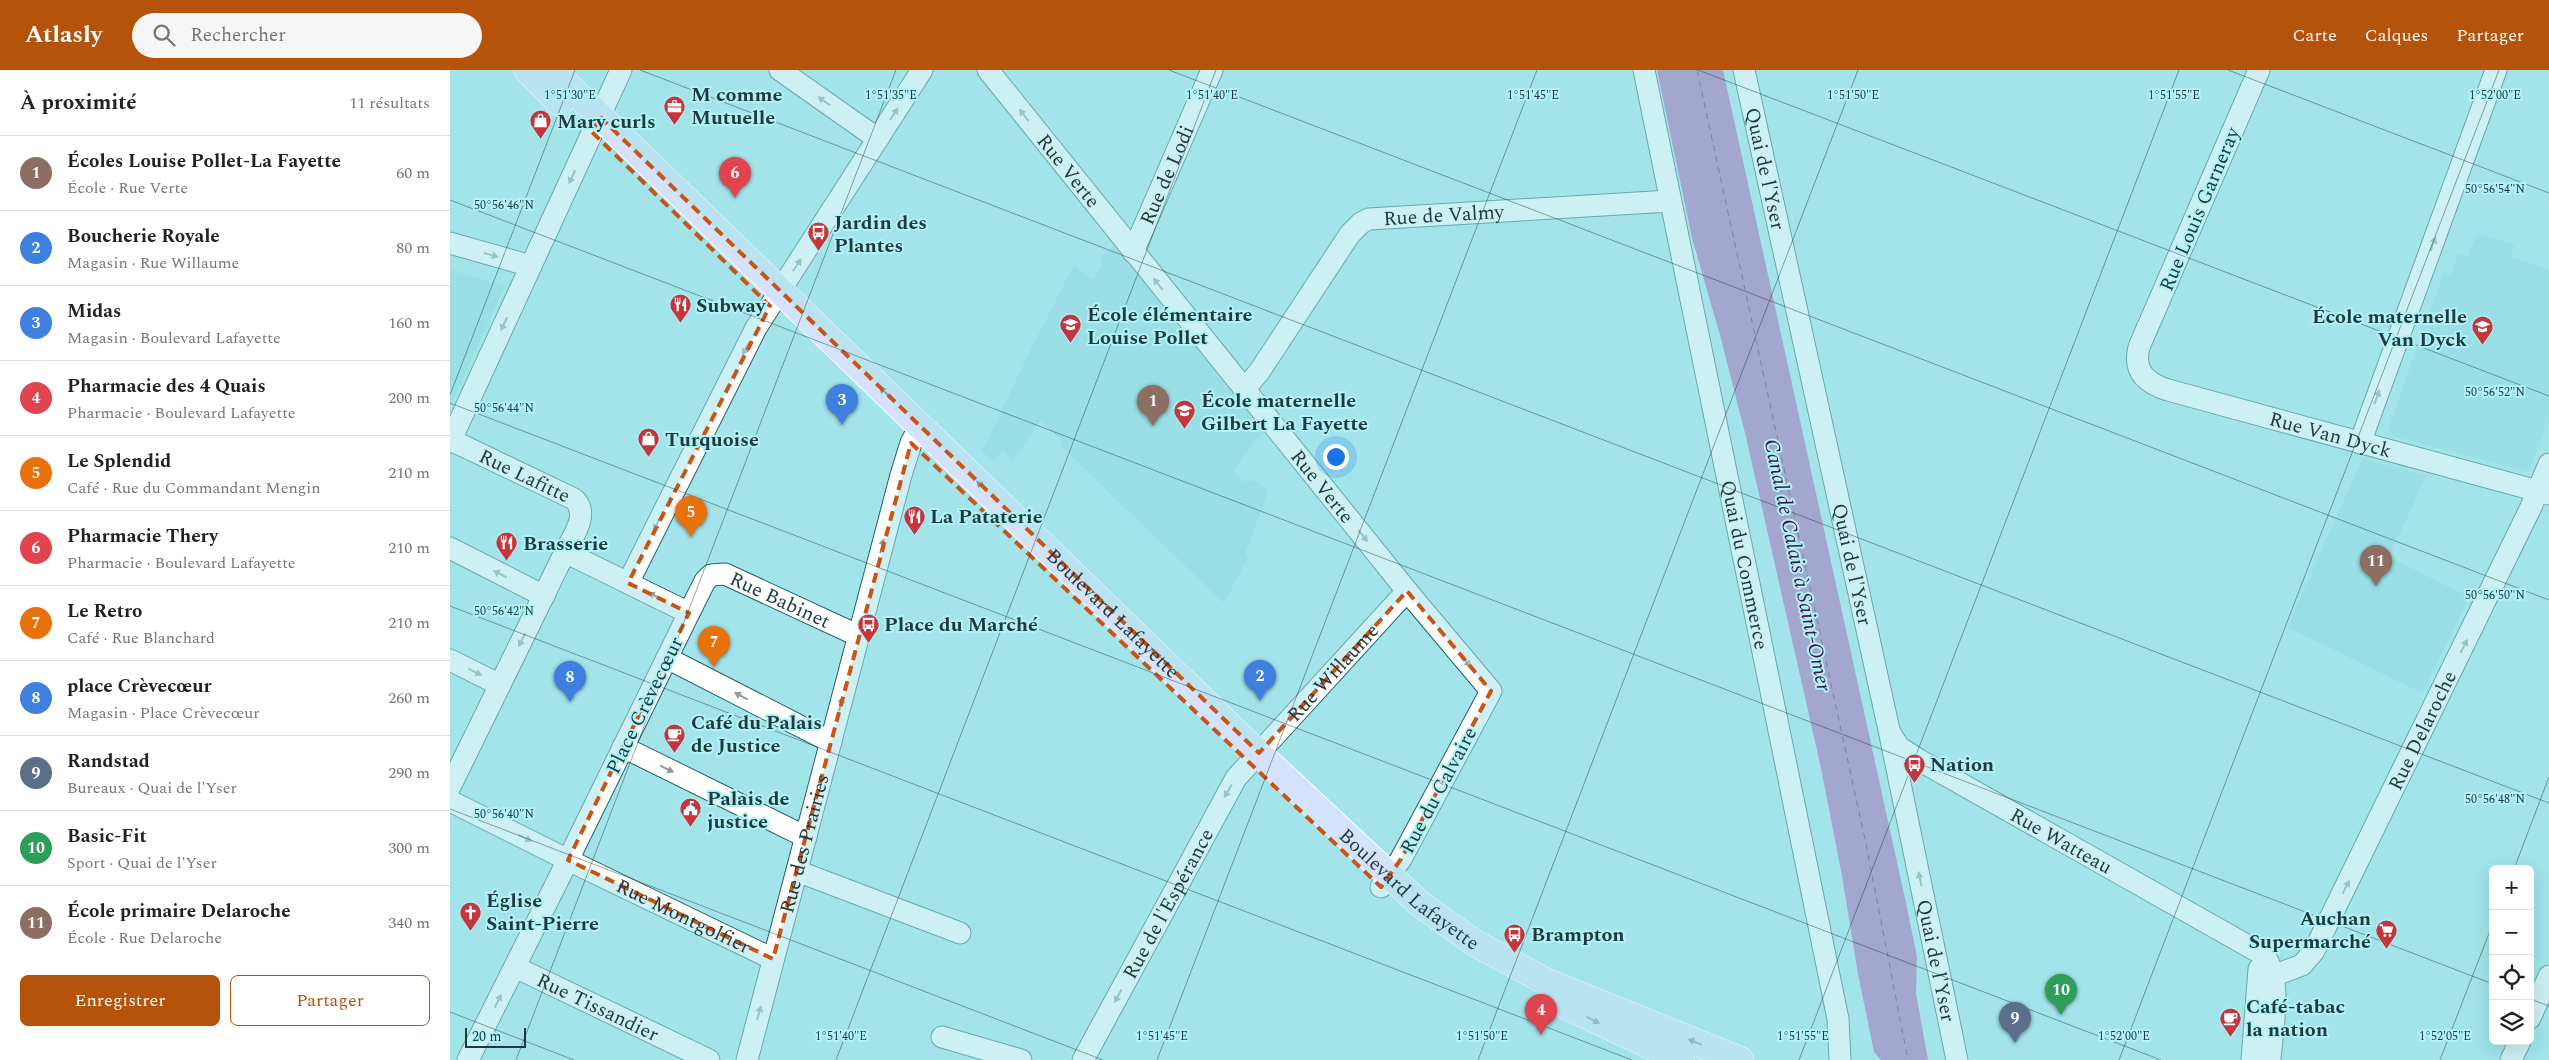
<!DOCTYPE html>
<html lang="fr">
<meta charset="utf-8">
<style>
:root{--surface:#fff;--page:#f6f6f6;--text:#222;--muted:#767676;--line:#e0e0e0;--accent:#b45309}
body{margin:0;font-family:Spectral,serif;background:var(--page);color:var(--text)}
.controls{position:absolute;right:15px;bottom:15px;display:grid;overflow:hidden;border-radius:8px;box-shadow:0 5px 20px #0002}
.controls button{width:45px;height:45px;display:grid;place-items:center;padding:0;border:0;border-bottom:1px solid var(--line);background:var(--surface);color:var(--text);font:25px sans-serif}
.scale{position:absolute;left:15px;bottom:12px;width:61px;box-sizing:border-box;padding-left:5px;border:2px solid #1f3a3d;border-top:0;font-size:14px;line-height:18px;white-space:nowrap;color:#1f3a3d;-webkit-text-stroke:4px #b0f2f8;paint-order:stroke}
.you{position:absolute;left:885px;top:386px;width:18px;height:18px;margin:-12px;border:4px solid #fff;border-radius:50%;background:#1a73e8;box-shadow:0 0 0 8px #1a73e833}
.badge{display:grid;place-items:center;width:32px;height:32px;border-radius:50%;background:var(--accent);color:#fff;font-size:16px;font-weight:700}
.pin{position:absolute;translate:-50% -41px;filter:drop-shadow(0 1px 2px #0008)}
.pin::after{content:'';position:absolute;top:26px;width:18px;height:15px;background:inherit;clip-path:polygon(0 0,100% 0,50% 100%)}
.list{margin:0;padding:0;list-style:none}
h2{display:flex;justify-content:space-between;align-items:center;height:65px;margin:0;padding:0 20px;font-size:21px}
h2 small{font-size:16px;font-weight:400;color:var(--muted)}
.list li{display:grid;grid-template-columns:32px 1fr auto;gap:15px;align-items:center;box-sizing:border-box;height:75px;padding:0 20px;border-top:1px solid var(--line)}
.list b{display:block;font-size:19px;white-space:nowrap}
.list p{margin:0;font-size:16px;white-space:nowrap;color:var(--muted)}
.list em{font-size:16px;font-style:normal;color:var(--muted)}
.actions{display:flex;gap:10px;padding:15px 20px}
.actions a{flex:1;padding:11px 0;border:1px solid var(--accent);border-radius:8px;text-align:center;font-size:18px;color:var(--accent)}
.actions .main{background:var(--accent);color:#fff}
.icon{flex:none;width:28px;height:28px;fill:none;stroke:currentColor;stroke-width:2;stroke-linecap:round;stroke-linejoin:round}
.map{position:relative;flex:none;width:2099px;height:990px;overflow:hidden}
header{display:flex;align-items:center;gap:30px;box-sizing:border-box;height:70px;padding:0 25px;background:var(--accent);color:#fff}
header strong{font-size:24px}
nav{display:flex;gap:28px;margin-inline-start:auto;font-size:18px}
.search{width:350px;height:45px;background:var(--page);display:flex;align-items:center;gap:12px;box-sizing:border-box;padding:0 18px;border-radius:28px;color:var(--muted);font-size:19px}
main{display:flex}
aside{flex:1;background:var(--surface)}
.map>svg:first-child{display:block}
.built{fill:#8ed9e0}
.water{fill:#a55cae}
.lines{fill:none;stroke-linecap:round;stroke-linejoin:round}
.ferry{stroke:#411147;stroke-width:1;stroke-dasharray:6 5;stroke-linecap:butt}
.minor-casing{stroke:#216368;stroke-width:23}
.major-casing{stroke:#fff;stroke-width:28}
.minor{stroke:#fff;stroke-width:21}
.major{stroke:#d5e2fb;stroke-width:26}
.oneway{fill:#8f9c9e}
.oneway2{fill:#7a8e9c}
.marked{fill:none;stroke:#ca5413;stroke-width:4;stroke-dasharray:10 6;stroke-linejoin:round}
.ticks{fill:none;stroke:#1f3a3d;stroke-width:1;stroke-opacity:0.45}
.labels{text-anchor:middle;stroke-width:4;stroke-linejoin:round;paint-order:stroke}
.poi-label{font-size:20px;font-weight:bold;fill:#1f3a3d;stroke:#b0f2f8;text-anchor:start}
.street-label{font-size:20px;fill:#1f3a3d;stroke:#b0f2f8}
.water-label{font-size:21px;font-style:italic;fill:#411147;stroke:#b0f2f8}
.ticks-label{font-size:12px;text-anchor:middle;fill:#1f3a3d;stroke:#b0f2f8;stroke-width:4;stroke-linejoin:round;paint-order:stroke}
</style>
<header>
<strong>Atlasly</strong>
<div class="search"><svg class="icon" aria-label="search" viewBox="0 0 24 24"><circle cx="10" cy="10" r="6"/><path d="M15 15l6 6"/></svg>Rechercher</div>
<nav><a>Carte</a><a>Calques</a><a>Partager</a></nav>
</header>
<main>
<aside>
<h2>À proximité<small>11 résultats</small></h2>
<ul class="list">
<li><span class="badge" style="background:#8d6e63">1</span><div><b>Écoles Louise Pollet-La Fayette</b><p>École · Rue Verte</p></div><em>60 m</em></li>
<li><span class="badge" style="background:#3f7fe0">2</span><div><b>Boucherie Royale</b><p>Magasin · Rue Willaume</p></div><em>80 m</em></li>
<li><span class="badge" style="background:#3f7fe0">3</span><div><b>Midas</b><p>Magasin · Boulevard Lafayette</p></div><em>160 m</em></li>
<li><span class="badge" style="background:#e0444e">4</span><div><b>Pharmacie des 4 Quais</b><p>Pharmacie · Boulevard Lafayette</p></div><em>200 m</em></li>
<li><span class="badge" style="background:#e8710a">5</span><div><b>Le Splendid</b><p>Café · Rue du Commandant Mengin</p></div><em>210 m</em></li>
<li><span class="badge" style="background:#e0444e">6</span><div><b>Pharmacie Thery</b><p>Pharmacie · Boulevard Lafayette</p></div><em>210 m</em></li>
<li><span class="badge" style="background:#e8710a">7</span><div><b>Le Retro</b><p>Café · Rue Blanchard</p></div><em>210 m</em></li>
<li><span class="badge" style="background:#3f7fe0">8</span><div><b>place Crèvecœur</b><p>Magasin · Place Crèvecœur</p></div><em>260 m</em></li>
<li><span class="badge" style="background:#5c6f8a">9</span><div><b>Randstad</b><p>Bureaux · Quai de l'Yser</p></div><em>290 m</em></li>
<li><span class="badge" style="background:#2e9e5b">10</span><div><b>Basic-Fit</b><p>Sport · Quai de l'Yser</p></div><em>300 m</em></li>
<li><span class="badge" style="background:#8d6e63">11</span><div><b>École primaire Delaroche</b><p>École · Rue Delaroche</p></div><em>340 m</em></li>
</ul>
<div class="actions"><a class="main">Enregistrer</a><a>Partager</a></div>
</aside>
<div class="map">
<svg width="2099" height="990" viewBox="0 0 2099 990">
<rect width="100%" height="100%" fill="#a3e4ea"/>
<!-- built -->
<g class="built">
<polygon points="2027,163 2064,175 2061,187 2099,200 2099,348 2079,402 1943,366 1939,357 1994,202 2001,205 2008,184 2018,187"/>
<polygon points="664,175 815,362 806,370 784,400 793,411 806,411 818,422 795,484 799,486 774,533 650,414 611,376 613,372 590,350 563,391 553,380 543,391 531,380 535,375 581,279 624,195 644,210 653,192 649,189"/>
<polygon points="0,200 55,216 0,336"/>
<polygon points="1913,388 1976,406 1939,487 2019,527 1972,623 1837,557"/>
</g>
<!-- water -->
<polygon class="water" points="1207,0 1273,0 1456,833 1467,887 1466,923 1478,990 1431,990 1424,982 1408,904 1392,806 1371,698 1296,367 1270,265 1242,168"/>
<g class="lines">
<!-- ferry -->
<polyline class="ferry" points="1247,0 1416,774 1458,990"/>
<defs>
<g id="minor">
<polyline points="330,0 428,69"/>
<path id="s1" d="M538,0L957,521L1041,621L951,789L931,817"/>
<path id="s2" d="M1194,0L1388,949L1390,990"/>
<path id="s3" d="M1294,0L1439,660L1507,990"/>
<path id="s4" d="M1809,0L1689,277C1683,301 1696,313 1718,320L2099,424"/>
<polyline points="0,173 81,196"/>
<path id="s5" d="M683,182L762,0"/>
<path id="s6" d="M794,320L809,302L900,164L911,153L919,149L1220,131"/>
<path id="s7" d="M1,370L124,429C140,444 123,466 115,482"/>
<polyline points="0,372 171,0"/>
<polyline points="1910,373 2046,0"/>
<polyline points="0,478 94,526"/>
<polyline points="178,513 306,258 472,0"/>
<path id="s8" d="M239,543L255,511L261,505L275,504L409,566"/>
<polyline points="217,588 381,672"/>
<polyline points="0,590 50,615"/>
<path id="s9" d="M1440,663L1449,677L1469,690L1814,885C1833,910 1822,960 1820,990"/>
<polyline points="173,677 356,767"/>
<polyline points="0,717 115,482 239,543 118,790 0,731"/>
<polyline points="347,801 510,863"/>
<path id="s10" d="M65,897L259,990"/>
<path id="s11" d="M1809,911L1852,895L1864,881L2081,437L2099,394"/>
<polyline points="2080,948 2099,906"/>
<polyline points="492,967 571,990"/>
<path id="s12" d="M18,990L118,790L323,889"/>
<path id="s13" d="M297,990L451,405L461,373L470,356"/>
<path id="s14" d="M633,990L786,708L957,521"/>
<polyline points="1802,990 1809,899"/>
<polyline points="2061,990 2070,971"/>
</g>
<g id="major">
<polyline points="77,0 110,33"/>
<path id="s15" d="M102,0L790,666L969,833L1023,872L1095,911L1290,990"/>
<polyline points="1105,931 1231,990"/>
</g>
</defs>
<!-- minor casing -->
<use href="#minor" class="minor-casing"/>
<!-- major casing -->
<use href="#major" class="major-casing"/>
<!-- minor -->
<use href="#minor" class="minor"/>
<!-- major -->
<use href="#major" class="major"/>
</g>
<!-- one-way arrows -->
<defs><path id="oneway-solid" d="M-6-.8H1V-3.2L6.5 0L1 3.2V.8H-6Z" transform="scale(1.25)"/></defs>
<g class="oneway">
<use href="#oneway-solid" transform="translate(374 31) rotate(-145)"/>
<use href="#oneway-solid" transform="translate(444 44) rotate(-57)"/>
<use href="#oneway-solid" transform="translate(574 45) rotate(-129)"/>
<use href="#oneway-solid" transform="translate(122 107) rotate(115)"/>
<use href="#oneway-solid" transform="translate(1983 174) rotate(-70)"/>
<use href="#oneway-solid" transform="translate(41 185) rotate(16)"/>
<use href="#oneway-solid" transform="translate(347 195) rotate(-56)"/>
<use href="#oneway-solid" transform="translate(708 214) rotate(-129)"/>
<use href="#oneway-solid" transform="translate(54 254) rotate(115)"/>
<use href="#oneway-solid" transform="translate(296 278) rotate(117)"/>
<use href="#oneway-solid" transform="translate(1927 327) rotate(-70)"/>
<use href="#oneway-solid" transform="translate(207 454) rotate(117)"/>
<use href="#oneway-solid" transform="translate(913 466) rotate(51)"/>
<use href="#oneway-solid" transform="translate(432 476) rotate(-76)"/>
<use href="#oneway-solid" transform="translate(50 504) rotate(-153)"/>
<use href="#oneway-solid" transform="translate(205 526) rotate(-154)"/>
<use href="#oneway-solid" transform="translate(72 570) rotate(116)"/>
<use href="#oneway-solid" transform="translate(2014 576) rotate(-64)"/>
<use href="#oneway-solid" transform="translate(1016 591) rotate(50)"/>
<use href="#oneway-solid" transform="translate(25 602) rotate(26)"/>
<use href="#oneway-solid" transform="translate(291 626) rotate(-153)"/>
<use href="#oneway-solid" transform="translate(391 634) rotate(-75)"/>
<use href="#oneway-solid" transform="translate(217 699) rotate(26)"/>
<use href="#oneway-solid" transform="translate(778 721) rotate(121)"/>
<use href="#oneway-solid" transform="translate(75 768) rotate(26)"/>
<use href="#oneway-solid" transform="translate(1470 809) rotate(-102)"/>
<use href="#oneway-solid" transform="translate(1896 817) rotate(-63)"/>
<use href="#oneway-solid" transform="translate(668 926) rotate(118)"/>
<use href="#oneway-solid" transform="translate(48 931) rotate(-63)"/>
<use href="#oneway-solid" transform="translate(309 943) rotate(-75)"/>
</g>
<g class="oneway2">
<use href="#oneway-solid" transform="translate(435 322) rotate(-136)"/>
<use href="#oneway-solid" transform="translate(532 416) rotate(-136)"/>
<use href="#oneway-solid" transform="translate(1143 950) rotate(27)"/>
<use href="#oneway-solid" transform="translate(1245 972) rotate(-157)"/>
</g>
<!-- marked area -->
<path d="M0 0H2099V990H0ZM150,47L809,683L957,521L1041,621L951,789L931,817L461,373L323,889L118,790L239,543L178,513L320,236L142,62Z" fill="#a3e4ea" fill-opacity=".55" fill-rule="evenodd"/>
<path class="marked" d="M150,47L809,683L957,521L1041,621L951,789L931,817L461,373L323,889L118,790L239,543L178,513L320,236L142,62Z"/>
<!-- ticks -->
<path class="ticks" d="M190,0L2099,733M719,0L2099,530M1248,0L2099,326M1778,0L2099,123M0,130L2043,914M0,325L125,0M0,333L1711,990M0,536L1182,990M0,739L653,990M2064,799L2099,707M2080,929L2099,936M0,942L124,990M66,990L446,0M386,990L766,0M707,990L1087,0M1028,990L1408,0M1349,990L1729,0M1669,990L2049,0M1990,990L2043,853"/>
<!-- icons -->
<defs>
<symbol id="office-pin" viewBox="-11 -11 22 30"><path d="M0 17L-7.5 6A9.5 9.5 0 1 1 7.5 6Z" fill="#c5353c" stroke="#b0f2f8"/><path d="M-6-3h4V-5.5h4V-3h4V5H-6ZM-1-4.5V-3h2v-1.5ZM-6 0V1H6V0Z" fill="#fff"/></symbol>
<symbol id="shop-pin" viewBox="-11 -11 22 30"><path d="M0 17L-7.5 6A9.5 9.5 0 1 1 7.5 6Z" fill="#c5353c" stroke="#b0f2f8"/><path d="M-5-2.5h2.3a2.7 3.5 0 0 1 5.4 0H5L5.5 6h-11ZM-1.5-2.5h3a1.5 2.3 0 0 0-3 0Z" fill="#fff"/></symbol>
<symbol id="bus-pin" viewBox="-11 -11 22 30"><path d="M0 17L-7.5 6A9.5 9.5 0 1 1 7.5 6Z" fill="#c5353c" stroke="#b0f2f8"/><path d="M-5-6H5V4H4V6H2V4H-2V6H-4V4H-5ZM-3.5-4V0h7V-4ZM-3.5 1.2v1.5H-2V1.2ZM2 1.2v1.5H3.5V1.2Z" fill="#fff"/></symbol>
<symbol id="restaurant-pin" viewBox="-11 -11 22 30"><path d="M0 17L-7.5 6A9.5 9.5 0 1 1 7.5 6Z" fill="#c5353c" stroke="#b0f2f8"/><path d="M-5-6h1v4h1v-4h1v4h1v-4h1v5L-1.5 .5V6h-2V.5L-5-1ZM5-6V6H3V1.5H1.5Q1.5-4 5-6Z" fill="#fff"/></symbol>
<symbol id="school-pin" viewBox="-11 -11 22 30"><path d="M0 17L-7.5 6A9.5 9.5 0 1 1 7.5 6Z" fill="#c5353c" stroke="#b0f2f8"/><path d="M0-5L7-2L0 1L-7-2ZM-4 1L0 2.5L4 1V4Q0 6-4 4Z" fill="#fff"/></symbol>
<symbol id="cafe-pin" viewBox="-11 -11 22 30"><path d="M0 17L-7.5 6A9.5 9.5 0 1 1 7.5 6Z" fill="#c5353c" stroke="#b0f2f8"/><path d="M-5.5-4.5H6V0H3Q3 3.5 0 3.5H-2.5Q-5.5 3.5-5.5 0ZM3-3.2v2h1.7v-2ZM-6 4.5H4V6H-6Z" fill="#fff"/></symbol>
<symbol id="civic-pin" viewBox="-11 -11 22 30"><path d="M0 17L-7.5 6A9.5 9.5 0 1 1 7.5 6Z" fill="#c5353c" stroke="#b0f2f8"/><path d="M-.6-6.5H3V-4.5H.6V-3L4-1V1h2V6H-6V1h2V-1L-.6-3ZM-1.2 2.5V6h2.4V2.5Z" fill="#fff"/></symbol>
<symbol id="church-pin" viewBox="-11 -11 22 30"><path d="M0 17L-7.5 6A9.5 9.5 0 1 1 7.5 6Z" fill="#c5353c" stroke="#b0f2f8"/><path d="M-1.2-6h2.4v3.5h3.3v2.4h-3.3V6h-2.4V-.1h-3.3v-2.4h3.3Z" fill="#fff"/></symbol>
<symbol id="supermarket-pin" viewBox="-11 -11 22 30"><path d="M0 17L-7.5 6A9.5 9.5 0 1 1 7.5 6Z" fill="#c5353c" stroke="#b0f2f8"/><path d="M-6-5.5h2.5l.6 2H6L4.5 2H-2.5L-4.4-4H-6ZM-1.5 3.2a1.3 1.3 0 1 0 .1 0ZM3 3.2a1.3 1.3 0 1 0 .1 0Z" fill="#fff"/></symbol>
</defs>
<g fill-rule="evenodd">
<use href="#office-pin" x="212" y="24" width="25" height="34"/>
<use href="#shop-pin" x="78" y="38" width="25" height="34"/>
<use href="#bus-pin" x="356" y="150" width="25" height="34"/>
<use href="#restaurant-pin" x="218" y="222" width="25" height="34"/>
<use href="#school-pin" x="608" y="242" width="25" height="34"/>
<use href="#school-pin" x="2020" y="244" width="25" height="34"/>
<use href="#school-pin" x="722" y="328" width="25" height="34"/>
<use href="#shop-pin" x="186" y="356" width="25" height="34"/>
<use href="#restaurant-pin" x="452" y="434" width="25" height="34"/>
<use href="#restaurant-pin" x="44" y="460" width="25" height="34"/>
<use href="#bus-pin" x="406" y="542" width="25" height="34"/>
<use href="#cafe-pin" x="212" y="652" width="25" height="34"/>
<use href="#bus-pin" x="1452" y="682" width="25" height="34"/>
<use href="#civic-pin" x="228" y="726" width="25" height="34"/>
<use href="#church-pin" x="8" y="830" width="25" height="34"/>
<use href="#supermarket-pin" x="1924" y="848" width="25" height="34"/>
<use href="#bus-pin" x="1052" y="852" width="25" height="34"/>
<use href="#cafe-pin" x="1768" y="936" width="25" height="34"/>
</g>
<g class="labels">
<!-- poi labels -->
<g class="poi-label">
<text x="241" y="31">M comme<tspan x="241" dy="23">Mutuelle</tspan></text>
<text x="107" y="58">Mary curls</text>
<text x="384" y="159">Jardin des<tspan x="384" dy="23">Plantes</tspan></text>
<text x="246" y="242">Subway</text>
<text x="637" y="251">École élémentaire<tspan x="637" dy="23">Louise Pollet</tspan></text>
<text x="2017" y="253" text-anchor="end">École maternelle<tspan x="2017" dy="23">Van Dyck</tspan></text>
<text x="751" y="337">École maternelle<tspan x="751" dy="23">Gilbert La Fayette</tspan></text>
<text x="215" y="376">Turquoise</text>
<text x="480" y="453">La Pataterie</text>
<text x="73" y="480">Brasserie</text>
<text x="434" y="561">Place du Marché</text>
<text x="241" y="659">Café du Palais<tspan x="241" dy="23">de Justice</tspan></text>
<text x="1480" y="701">Nation</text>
<text x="257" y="735">Palais de<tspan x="257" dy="23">justice</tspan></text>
<text x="36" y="837">Église<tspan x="36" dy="23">Saint-Pierre</tspan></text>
<text x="1921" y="855" text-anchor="end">Auchan<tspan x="1921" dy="23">Supermarché</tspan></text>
<text x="1081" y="871">Brampton</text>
<text x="1796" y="943">Café-tabac<tspan x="1796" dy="23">la nation</tspan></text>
</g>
<!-- street labels -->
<g class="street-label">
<text dy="7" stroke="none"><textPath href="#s3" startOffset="101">Quai de l'Yser</textPath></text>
<text dy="7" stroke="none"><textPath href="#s1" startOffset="129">Rue Verte</textPath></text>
<text dy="7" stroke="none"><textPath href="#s5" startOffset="84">Rue de Lodi</textPath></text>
<text transform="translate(1749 139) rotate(-67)" y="7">Rue Louis Garneray</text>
<text dy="7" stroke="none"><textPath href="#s6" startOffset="288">Rue de Valmy</textPath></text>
<text dy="7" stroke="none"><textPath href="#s4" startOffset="529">Rue Van Dyck</textPath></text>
<text dy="7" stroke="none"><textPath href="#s7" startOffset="82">Rue Lafitte</textPath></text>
<text dy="7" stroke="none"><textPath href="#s1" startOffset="534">Rue Verte</textPath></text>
<text dy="7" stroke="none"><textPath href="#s2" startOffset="505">Quai du Commerce</textPath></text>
<text dy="7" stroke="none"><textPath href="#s3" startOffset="506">Quai de l'Yser</textPath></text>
<text dy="7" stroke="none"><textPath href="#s8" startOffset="119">Rue Babinet</textPath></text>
<text dy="7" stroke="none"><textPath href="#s15" startOffset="781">Boulevard Lafayette</textPath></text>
<text dy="7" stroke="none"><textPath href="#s14" startOffset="464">Rue Willaume</textPath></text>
<text transform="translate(194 635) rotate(-64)" y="7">Place Crèvecœur</text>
<text dy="7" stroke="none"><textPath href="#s11" startOffset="310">Rue Delaroche</textPath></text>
<text transform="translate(988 720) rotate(-62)" y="7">Rue du Calvaire</text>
<text dy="7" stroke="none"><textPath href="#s9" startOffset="204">Rue Watteau</textPath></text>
<text dy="7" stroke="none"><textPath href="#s13" startOffset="224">Rue des Prairies</textPath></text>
<text dy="7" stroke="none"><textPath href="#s15" startOffset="1186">Boulevard Lafayette</textPath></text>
<text dy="7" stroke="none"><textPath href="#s14" startOffset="178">Rue de l'Espérance</textPath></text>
<text dy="7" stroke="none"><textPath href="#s12" startOffset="352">Rue Montgolfier</textPath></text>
<text dy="7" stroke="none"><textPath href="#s3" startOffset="911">Quai de l'Yser</textPath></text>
<text dy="7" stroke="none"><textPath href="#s10" startOffset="92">Rue Tissandier</textPath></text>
</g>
<!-- water labels -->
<g class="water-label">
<text transform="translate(1348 495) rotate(78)" y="7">Canal de Calais à Saint-Omer</text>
</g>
</g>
<g class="ticks-label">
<text x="120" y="29">1°51'30"E</text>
<text x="441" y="29">1°51'35"E</text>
<text x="762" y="29">1°51'40"E</text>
<text x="1083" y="29">1°51'45"E</text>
<text x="1403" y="29">1°51'50"E</text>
<text x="1724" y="29">1°51'55"E</text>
<text x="2045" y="29">1°52'00"E</text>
<text x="2045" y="123">50°56'54"N</text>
<text x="54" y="139">50°56'46"N</text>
<text x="2045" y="326">50°56'52"N</text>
<text x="54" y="342">50°56'44"N</text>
<text x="2045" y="529">50°56'50"N</text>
<text x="54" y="545">50°56'42"N</text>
<text x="2045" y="733">50°56'48"N</text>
<text x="54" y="748">50°56'40"N</text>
<text x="391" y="970">1°51'40"E</text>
<text x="712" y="970">1°51'45"E</text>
<text x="1032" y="970">1°51'50"E</text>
<text x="1353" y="970">1°51'55"E</text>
<text x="1674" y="970">1°52'00"E</text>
<text x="1995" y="970">1°52'05"E</text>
</g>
</svg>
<div class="controls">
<button>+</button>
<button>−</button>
<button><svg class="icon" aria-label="locate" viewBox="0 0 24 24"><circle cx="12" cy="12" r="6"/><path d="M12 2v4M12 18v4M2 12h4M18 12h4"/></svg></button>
<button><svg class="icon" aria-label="layers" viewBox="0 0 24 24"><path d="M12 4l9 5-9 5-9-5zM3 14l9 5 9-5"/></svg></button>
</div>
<div class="scale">20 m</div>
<div class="you"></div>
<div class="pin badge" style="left:703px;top:356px;background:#8d6e63">1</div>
<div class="pin badge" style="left:810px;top:631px;background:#3f7fe0">2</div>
<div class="pin badge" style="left:392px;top:355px;background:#3f7fe0">3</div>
<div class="pin badge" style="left:1091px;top:965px;background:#e0444e">4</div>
<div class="pin badge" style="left:241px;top:467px;background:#e8710a">5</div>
<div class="pin badge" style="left:285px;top:128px;background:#e0444e">6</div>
<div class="pin badge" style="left:264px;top:597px;background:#e8710a">7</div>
<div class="pin badge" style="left:120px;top:632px;background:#3f7fe0">8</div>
<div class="pin badge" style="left:1565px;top:973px;background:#5c6f8a">9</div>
<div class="pin badge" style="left:1611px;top:945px;background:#2e9e5b">10</div>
<div class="pin badge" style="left:1926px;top:516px;background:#8d6e63">11</div>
</div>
</main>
